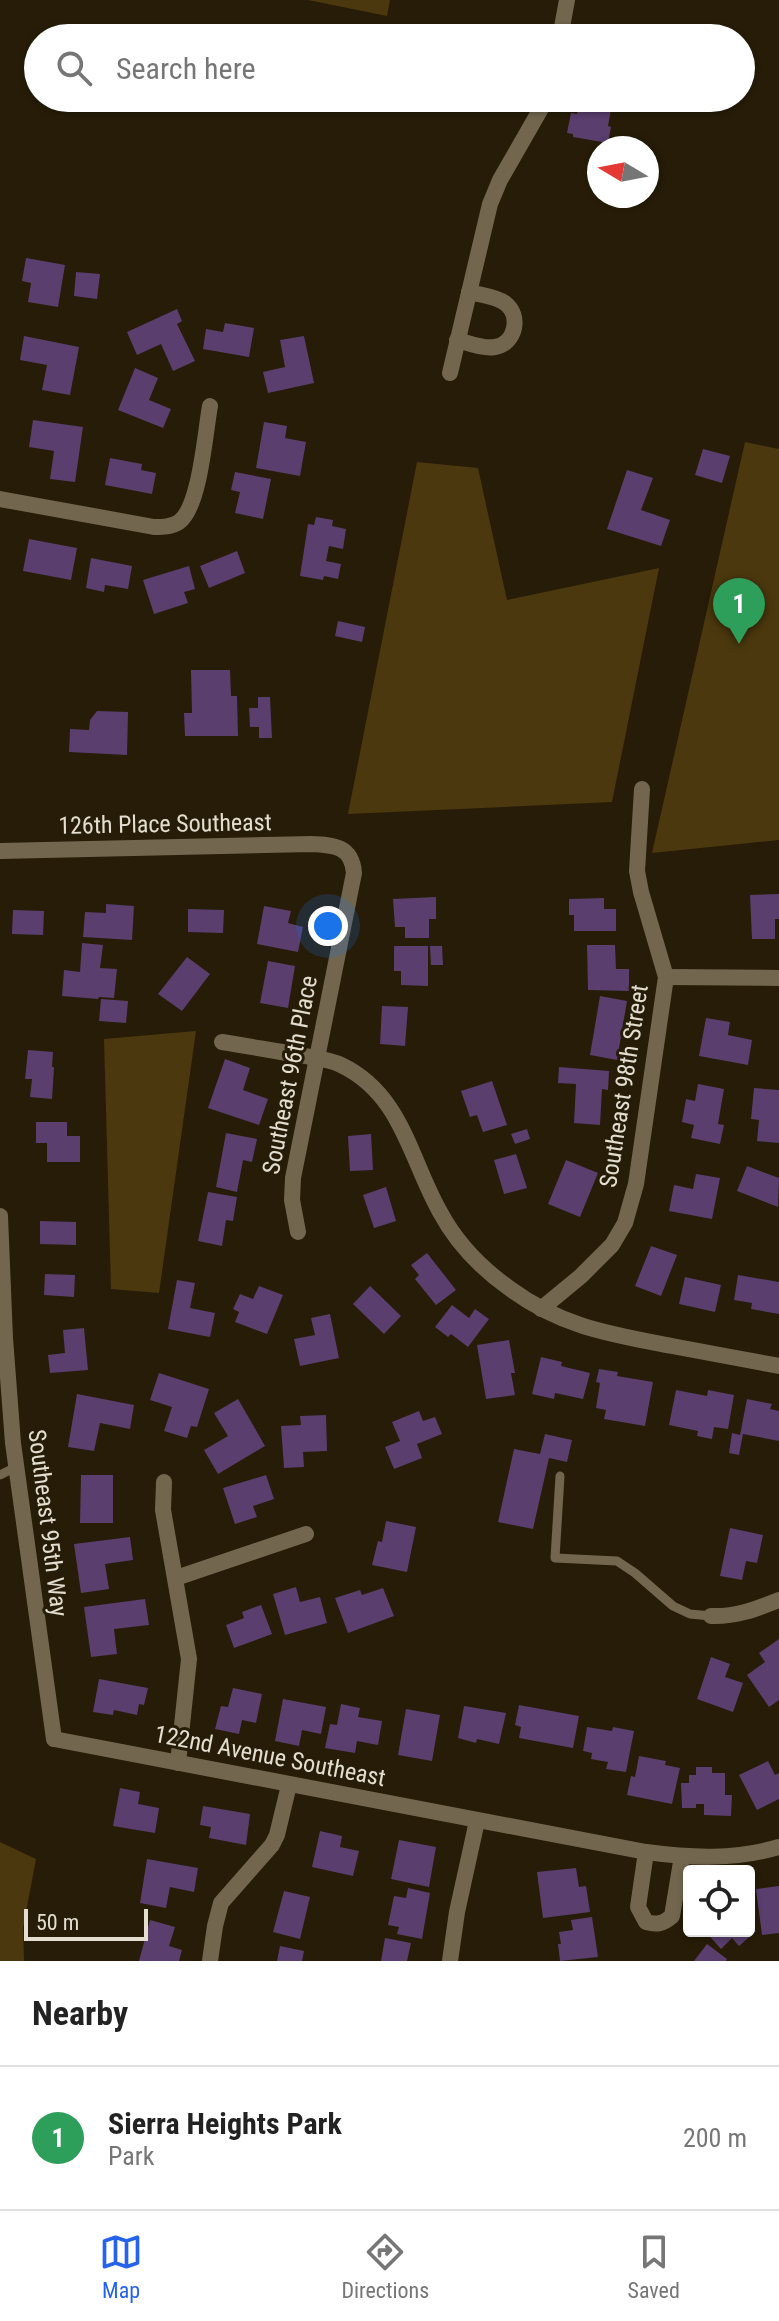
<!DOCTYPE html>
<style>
:root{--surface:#fff;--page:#f2f2f2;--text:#222;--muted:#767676;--line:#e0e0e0;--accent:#2563eb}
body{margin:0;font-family:"Roboto Condensed",sans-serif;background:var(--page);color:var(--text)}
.controls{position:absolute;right:24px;bottom:24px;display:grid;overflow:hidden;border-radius:8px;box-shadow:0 2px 6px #0004}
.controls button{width:72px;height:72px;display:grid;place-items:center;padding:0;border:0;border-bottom:2px solid var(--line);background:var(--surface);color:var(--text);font:40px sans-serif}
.compass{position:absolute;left:587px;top:136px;width:72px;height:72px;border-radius:50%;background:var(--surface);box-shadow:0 2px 6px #0004;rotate:280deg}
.scale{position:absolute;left:24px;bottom:20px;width:124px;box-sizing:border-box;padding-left:8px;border:4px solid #e4ded1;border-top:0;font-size:22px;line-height:28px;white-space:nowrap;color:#e4ded1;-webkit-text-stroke:6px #261c07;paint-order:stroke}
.you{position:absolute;left:328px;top:926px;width:28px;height:28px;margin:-20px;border:6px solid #fff;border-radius:50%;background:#1a73e8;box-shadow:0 0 0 12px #1a73e833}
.badge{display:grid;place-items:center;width:52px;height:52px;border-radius:50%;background:var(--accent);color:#fff;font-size:26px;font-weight:700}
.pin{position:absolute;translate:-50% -66px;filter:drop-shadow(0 2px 4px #0008)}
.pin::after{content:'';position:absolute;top:42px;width:28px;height:24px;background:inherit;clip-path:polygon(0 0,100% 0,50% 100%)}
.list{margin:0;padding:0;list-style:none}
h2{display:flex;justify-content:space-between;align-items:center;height:104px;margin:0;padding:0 32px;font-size:34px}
h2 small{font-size:26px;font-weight:400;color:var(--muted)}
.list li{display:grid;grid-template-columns:52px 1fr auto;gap:24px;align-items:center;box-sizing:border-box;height:144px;padding:0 32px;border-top:2px solid var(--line)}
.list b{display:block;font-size:30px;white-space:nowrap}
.list p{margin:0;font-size:26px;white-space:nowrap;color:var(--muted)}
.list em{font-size:26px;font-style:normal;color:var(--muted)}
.icon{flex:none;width:44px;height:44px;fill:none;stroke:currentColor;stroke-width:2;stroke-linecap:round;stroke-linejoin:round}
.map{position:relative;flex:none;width:779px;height:1961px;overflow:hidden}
.search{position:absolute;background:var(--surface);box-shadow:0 2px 6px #0004;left:24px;right:24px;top:24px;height:88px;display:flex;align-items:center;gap:20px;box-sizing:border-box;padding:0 28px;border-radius:44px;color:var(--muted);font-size:30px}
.sheet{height:248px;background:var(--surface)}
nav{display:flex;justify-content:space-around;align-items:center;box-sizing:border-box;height:112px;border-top:2px solid var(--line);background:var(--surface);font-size:22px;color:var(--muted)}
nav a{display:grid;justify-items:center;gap:4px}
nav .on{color:var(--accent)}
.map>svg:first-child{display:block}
.green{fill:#4b380e}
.building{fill:#593e6e}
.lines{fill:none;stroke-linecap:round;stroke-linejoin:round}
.service{stroke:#72664f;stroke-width:9}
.minor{stroke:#72664f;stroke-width:16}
.tertiary{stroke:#72664f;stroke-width:16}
.labels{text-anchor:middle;stroke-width:6;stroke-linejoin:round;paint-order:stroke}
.street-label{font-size:24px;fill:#e4ded1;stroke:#261c07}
</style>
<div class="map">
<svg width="779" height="1961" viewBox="0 0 779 1961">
<rect width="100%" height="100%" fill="#261c07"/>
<!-- green -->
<g class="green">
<polygon points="308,0 390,0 387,16"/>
<polygon points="745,442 779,449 779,840 652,853"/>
<polygon points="417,462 478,468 507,600 659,568 612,802 348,814"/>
<polygon points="196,1031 159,1293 111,1289 104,1039"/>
<polygon points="0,1842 36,1859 23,1928 24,1961 0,1961"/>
</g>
<!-- building -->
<g class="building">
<polygon points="580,98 612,104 608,126 611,127 608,143 573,137 573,134 567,133 571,113 577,114"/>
<polygon points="26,258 65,265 58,307 28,302 31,283 22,281"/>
<polygon points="76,272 100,274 97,299 74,296"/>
<polygon points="177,309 182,321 177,324 195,361 173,371 161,344 137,355 127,332"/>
<polygon points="225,323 254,328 249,357 203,349 206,329 223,332"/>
<polygon points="24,336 79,347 70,395 42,390 47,365 20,360"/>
<polygon points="304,336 314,383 268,393 263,372 285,367 280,340"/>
<polygon points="135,368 158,378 149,400 171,409 163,428 118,410"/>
<polygon points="33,420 83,427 75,482 50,479 54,451 29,447"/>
<polygon points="264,422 287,426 285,438 306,442 300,476 256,468"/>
<polygon points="703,449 730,456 722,483 695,475"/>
<polygon points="110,458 142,464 141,470 156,473 152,494 105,485"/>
<polygon points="627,470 653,478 641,510 670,520 661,546 607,529"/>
<polygon points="235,472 271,479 263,519 235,513 240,492 231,490"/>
<polygon points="316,517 333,520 332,526 346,529 343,549 329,546 326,561 341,564 338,579 324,576 323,580 300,576 308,524 314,525"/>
<polygon points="29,539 77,548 71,580 23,571"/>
<polygon points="237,551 245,573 209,588 200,566"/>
<polygon points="91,558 132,566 128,589 105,585 104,592 86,588"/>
<polygon points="189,566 195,589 184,592 188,603 154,614 143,580"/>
<polygon points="338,621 365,627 362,642 335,636"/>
<polygon points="191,670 230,670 231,696 237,696 238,736 185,736 184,713 192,713"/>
<polygon points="258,697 270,697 272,738 259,738 259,727 250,727 249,708 258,708"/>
<polygon points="97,711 128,712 127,755 69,752 70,729 89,730 90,720"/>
<polygon points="779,894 779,919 775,919 775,939 752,939 750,895"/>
<polygon points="436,897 436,919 429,919 429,938 405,938 405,927 395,927 393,899"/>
<polygon points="604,898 604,909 616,909 616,931 574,931 574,915 569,915 569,899"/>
<polygon points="106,904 134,906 132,940 83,937 85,912 106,913"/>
<polygon points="264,906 291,911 288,923 303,927 298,952 257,944"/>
<polygon points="188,909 224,910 223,933 188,932"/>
<polygon points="13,910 44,911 43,935 12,934"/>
<polygon points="82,943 103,945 100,968 117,969 114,998 99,997 98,999 62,996 64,970 80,972"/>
<polygon points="587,945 615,945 616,969 629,969 629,991 588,990"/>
<polygon points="394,946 428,946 428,986 401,985 401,971 394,971"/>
<polygon points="430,946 442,946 443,965 431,965"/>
<polygon points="187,957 210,974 182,1011 158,994"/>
<polygon points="268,961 295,966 288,1008 260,1003"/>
<polygon points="600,996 627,1001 617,1060 590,1055"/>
<polygon points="101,999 128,1001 126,1023 99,1021"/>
<polygon points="382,1006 408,1007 405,1046 380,1044"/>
<polygon points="706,1018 730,1022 728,1035 752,1040 748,1065 699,1056"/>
<polygon points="28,1050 53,1052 52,1067 54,1067 52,1099 30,1097 32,1079 25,1079"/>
<polygon points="225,1059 250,1068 243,1090 268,1099 259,1125 208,1108"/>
<polygon points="559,1067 609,1071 608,1090 602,1089 600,1125 574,1123 576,1084 558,1083"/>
<polygon points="492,1081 507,1125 483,1132 477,1115 470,1117 461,1091"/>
<polygon points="698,1084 724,1089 718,1124 724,1125 720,1144 691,1138 694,1125 682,1122 686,1099 695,1101"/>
<polygon points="754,1088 779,1090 779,1143 757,1141 759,1120 751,1119"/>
<polygon points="36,1122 67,1122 67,1136 80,1136 80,1162 47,1162 47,1143 36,1143"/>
<polygon points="527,1129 530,1139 515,1144 511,1134"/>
<polygon points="226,1133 257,1139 252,1162 243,1160 237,1192 216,1187"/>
<polygon points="371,1134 373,1170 350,1171 348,1136"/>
<polygon points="516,1154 527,1188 504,1194 494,1160"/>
<polygon points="566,1160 598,1173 580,1217 548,1204"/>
<polygon points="747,1166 779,1178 778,1207 737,1191"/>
<polygon points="696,1174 720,1178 712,1219 669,1211 674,1185 693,1189"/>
<polygon points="386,1187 396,1221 374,1228 363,1195"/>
<polygon points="208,1192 237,1197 233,1221 226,1220 222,1246 198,1241"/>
<polygon points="40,1221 76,1222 76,1245 40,1244"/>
<polygon points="651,1246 677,1255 661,1296 635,1286"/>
<polygon points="427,1253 456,1290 436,1305 415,1279 419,1275 411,1265"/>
<polygon points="45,1274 75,1275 74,1297 44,1295"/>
<polygon points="738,1275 779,1282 779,1314 751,1309 752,1303 734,1300"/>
<polygon points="685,1277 721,1285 715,1312 679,1304"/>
<polygon points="177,1280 195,1283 190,1308 215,1313 210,1337 168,1329"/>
<polygon points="259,1286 283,1295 267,1334 235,1322 239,1312 233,1309 240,1294 253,1299"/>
<polygon points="370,1286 401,1316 384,1334 353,1304"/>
<polygon points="452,1305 469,1318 475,1309 489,1319 468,1347 451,1334 448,1337 435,1327"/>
<polygon points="330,1314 339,1358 300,1366 294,1339 315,1335 311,1318"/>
<polygon points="84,1328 88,1370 50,1373 48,1355 65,1353 63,1330"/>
<polygon points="509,1340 515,1373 511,1373 515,1395 486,1399 477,1345"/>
<polygon points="541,1357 562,1362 561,1366 590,1373 583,1399 555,1393 554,1399 532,1394"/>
<polygon points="599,1369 618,1372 617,1376 653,1382 645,1426 604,1419 606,1410 596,1408 600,1383 596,1382"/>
<polygon points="159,1373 209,1389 197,1427 191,1426 187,1438 164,1431 172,1407 150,1400"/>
<polygon points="676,1390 707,1396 708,1390 734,1395 728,1429 714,1427 712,1439 697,1436 698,1431 669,1425"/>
<polygon points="77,1394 134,1405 130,1429 100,1423 94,1451 68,1447"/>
<polygon points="238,1399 265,1446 218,1474 204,1450 228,1436 214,1413"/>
<polygon points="747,1399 772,1404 770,1409 779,1411 779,1441 743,1434 739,1455 729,1453 732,1433 740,1435"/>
<polygon points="419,1411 423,1421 435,1417 442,1434 417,1444 422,1458 394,1469 385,1447 400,1441 392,1422"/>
<polygon points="326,1415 327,1451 303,1452 304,1467 284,1468 281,1426 301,1425 300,1416"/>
<polygon points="545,1434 572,1440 567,1462 549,1458 533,1529 498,1522 514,1449 540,1454"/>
<polygon points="81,1475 113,1475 113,1523 80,1523"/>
<polygon points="266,1475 274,1499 253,1506 257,1517 235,1524 223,1488"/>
<polygon points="386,1521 416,1527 407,1572 372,1565 378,1541 382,1542"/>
<polygon points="730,1528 763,1535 757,1563 746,1561 742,1580 720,1576"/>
<polygon points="130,1537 133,1560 105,1564 109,1589 81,1593 74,1544"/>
<polygon points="296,1587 300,1602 320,1597 327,1623 285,1635 273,1594"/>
<polygon points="383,1588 394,1616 348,1633 335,1598 360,1590 362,1595"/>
<polygon points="145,1599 149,1625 114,1629 117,1654 91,1657 84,1607"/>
<polygon points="261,1605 272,1634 234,1648 226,1625 244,1618 242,1612"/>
<polygon points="779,1639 779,1700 769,1707 747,1675 765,1662 759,1653"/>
<polygon points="711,1657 730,1664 725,1677 743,1683 733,1712 697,1699"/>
<polygon points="99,1679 148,1688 144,1705 139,1704 137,1715 114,1710 113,1715 93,1712"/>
<polygon points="233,1688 262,1694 256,1723 242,1720 239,1734 215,1729 221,1706 228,1707"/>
<polygon points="283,1699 326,1707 321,1734 302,1730 299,1746 275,1741"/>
<polygon points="341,1704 360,1708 358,1717 382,1721 378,1745 357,1741 355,1753 325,1748 330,1724 337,1725"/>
<polygon points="519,1705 579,1716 573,1748 519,1738 521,1727 515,1725"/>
<polygon points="464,1706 506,1713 499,1744 477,1739 476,1743 458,1738"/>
<polygon points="406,1709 440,1715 432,1761 398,1755"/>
<polygon points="587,1727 612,1731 613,1727 634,1731 626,1772 606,1769 608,1762 591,1759 592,1753 583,1751"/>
<polygon points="639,1756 666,1761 665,1765 680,1768 672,1804 627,1795 631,1776 635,1777"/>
<polygon points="768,1761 775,1775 779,1773 779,1799 757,1810 739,1775"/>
<polygon points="696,1767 712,1767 712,1773 725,1773 725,1795 732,1795 731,1816 704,1815 704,1804 696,1804 696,1808 682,1808 681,1783 689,1783 689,1775 696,1775"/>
<polygon points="120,1788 140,1792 138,1804 159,1808 155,1833 113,1826"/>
<polygon points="203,1806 250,1814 246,1845 209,1838 211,1827 200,1825"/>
<polygon points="320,1831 342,1836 340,1847 359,1851 353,1876 312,1867"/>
<polygon points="399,1840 436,1847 429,1887 391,1879"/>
<polygon points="147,1859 198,1868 194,1892 170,1887 166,1908 140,1903"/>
<polygon points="576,1868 579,1887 586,1886 590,1912 543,1918 537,1872"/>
<polygon points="779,1886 779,1933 762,1935 756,1889"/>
<polygon points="408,1888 430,1893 422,1939 397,1934 399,1927 388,1925 394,1896 406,1898"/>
<polygon points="284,1891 310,1897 300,1939 273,1932"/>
<polygon points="592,1917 598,1957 560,1961 558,1944 561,1944 559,1932 573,1930 571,1920"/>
<polygon points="150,1920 175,1927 169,1946 182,1950 179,1961 139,1961"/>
<polygon points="749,1922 756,1931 739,1946 732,1938 721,1949 705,1931 749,1931"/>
<polygon points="385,1938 411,1943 407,1961 381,1961"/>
<polygon points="707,1944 727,1959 726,1961 694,1961"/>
<polygon points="280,1946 304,1951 302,1961 277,1961"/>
</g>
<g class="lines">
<!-- service -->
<g class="service">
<polyline points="0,1475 16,1467"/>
<polyline points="560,1476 555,1558 617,1561 635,1573 673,1606 690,1614 711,1616"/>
</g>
<!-- minor -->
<g class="minor">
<polyline points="560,38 567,0"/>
<path d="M457,340C469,343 483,349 495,347C515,344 522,316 505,303C495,296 480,295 469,292"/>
<polyline points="450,373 490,204 500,180 547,98"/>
<path d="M0,499L154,527C163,527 171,527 179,522C200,507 205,433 210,406"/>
<path d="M0,851L311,844C334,845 352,846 354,873L293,1178L292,1200L298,1232"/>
<polyline points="666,977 779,978"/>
<path d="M222,1042C248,1046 274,1051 300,1055C313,1058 329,1059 341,1065C402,1094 410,1159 440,1212C456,1242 481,1268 509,1288C562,1327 609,1334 672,1346C708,1353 743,1359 779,1366"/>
<polyline points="541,1309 581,1276 612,1245 625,1223 636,1184 666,977 641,892 637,871 642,789"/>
<polyline points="164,1482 163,1510 189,1659 178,1763"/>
<polyline points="176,1578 306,1534"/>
<path d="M711,1616C736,1617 756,1609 779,1600"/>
<path d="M54,1739L646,1852C691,1858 735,1860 779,1847"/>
<path d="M646,1852L638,1907L646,1922C657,1925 663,1924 672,1916L682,1856"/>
<polyline points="210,1961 215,1926 221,1903 272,1845 277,1835 289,1785"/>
<polyline points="450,1961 457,1912 477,1821"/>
</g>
<!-- tertiary -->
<polyline class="tertiary" points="0,1216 5,1338 13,1443 54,1739"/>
</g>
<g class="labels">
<!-- street labels -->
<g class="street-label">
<text transform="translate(165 824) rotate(-1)" y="8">126th Place Southeast</text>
<text transform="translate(290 1075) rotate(-79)" y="8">Southeast 96th Place</text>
<text transform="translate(624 1086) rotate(-81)" y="8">Southeast 98th Street</text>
<text transform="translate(48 1523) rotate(83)" y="8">Southeast 95th Way</text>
<text transform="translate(270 1756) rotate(11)" y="8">122nd Avenue Southeast</text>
</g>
</g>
</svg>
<div class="controls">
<button><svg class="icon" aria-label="locate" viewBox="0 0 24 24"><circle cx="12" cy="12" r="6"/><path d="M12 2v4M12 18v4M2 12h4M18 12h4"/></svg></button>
</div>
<svg class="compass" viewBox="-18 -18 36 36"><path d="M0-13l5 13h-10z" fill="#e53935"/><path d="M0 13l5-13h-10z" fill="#767676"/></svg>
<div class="scale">50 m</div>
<div class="you"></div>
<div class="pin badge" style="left:739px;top:644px;background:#2e9e5b">1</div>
<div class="search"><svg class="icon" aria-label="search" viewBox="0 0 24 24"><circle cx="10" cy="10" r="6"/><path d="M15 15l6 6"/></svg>Search here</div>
</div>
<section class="sheet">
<h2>Nearby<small></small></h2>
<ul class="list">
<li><span class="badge" style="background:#2e9e5b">1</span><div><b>Sierra Heights Park</b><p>Park</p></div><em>200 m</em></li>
</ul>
</section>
<nav>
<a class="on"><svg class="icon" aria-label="map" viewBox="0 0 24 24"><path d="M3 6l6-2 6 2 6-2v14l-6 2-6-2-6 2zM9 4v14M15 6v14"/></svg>Map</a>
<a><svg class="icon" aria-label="directions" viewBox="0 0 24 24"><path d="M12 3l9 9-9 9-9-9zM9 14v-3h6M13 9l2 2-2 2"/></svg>Directions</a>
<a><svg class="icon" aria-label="saved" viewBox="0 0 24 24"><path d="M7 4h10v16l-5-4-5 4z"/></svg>Saved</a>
</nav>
